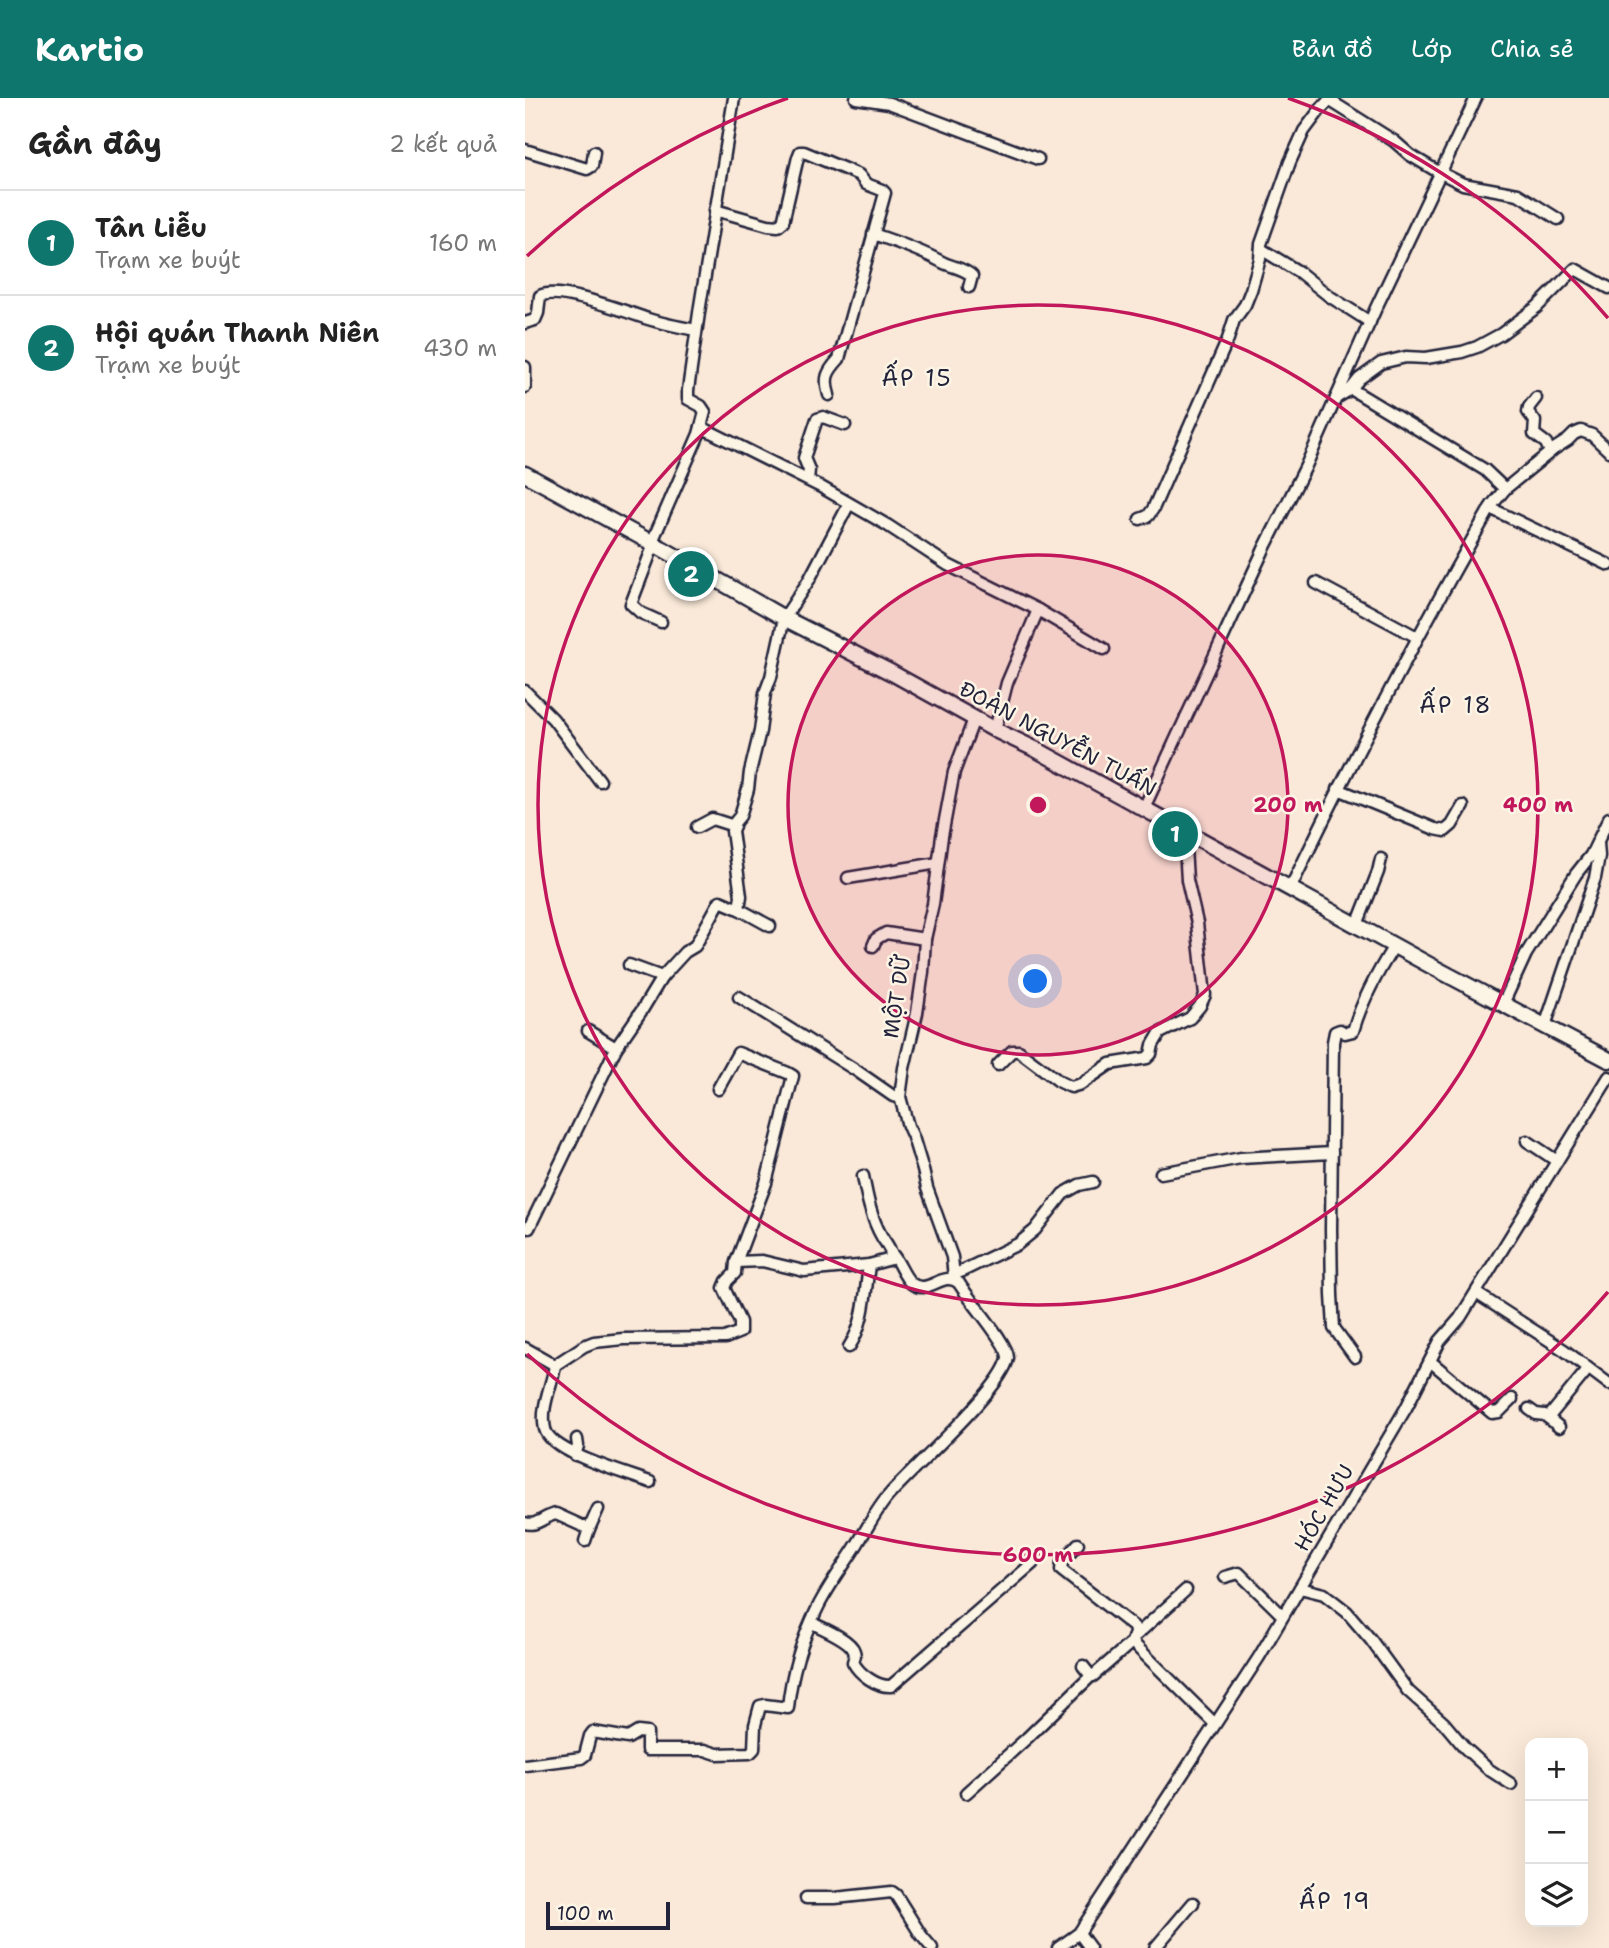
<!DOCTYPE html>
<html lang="vi">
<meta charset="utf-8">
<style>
:root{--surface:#fff;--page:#f6f6f6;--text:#222;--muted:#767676;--line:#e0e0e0;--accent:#0f766e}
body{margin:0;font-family:"Shantell Sans",sans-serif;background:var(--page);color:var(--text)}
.controls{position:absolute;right:21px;bottom:21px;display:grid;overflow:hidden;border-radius:14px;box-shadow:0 7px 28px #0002}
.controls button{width:63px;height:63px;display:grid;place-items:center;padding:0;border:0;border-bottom:2px solid var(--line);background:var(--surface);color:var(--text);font:35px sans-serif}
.scale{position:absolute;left:21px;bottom:18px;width:124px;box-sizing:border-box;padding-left:7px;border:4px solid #22223b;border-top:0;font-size:19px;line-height:24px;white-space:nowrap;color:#22223b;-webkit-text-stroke:5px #fcf5e5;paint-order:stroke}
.you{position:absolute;left:511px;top:884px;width:24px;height:24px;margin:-18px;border:5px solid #fff;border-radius:50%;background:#1a73e8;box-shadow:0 0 0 10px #1a73e833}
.badge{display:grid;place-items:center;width:46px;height:46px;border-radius:50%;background:var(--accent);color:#fff;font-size:23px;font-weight:700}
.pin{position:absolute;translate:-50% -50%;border:4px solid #fff;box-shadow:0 2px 7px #0006}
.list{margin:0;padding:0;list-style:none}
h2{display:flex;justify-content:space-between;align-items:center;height:91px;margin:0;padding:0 28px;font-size:30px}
h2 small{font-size:23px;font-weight:400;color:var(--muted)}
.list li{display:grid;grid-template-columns:46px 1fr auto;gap:21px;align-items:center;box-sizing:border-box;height:105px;padding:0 28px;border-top:2px solid var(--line)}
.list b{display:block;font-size:26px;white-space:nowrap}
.list p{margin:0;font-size:23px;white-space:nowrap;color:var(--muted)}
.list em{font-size:23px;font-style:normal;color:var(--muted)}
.icon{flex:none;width:38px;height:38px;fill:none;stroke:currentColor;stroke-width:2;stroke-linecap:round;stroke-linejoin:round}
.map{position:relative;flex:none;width:1084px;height:1850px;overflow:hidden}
header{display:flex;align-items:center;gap:42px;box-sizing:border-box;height:98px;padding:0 35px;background:var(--accent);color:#fff}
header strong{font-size:33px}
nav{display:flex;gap:38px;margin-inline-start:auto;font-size:24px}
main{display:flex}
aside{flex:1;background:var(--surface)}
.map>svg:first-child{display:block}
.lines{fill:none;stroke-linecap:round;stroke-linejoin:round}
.street-casing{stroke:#22223b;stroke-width:15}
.secondary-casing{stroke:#22223b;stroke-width:19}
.street{stroke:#fcf5e5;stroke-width:10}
.secondary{stroke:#fcf5e5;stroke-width:14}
.ring{fill:none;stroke:#c2185b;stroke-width:3.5}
.labels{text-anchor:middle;stroke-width:5;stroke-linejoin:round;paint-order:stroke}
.street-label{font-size:21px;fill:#22223b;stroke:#fcf5e5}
.neighbourhood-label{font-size:23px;letter-spacing:2px;fill:#22223b;stroke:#fcf5e5}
.centre{fill:#c2185b;stroke:#fcf5e5;stroke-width:3.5}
.ring-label{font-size:21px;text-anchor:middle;font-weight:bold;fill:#c2185b;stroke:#fcf5e5;stroke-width:5;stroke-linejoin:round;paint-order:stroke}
</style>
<header>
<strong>Kartio</strong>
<nav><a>Bản đồ</a><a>Lớp</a><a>Chia sẻ</a></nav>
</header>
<main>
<aside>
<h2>Gần đây<small>2 kết quả</small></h2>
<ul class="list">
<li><span class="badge">1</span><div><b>Tân Liễu</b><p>Trạm xe buýt</p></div><em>160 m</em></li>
<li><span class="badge">2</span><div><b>Hội quán Thanh Niên</b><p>Trạm xe buýt</p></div><em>430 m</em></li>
</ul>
</aside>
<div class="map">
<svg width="1084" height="1850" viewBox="0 0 1084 1850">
<rect width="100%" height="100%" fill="#fae9d8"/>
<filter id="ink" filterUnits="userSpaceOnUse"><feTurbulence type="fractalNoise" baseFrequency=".0143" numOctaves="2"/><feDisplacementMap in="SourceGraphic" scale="14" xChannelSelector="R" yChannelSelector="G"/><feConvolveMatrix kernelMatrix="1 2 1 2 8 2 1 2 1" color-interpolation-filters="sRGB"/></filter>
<g filter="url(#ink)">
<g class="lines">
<defs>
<g id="street">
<polyline points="331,0 364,5 513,61"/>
<polyline points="804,2 869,43 885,57 910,72 938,86 993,96 1033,121"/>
<polyline points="0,52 62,71 67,68 69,54"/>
<path d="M190,112L243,127L253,128L258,124L273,59L275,54H279L334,77L341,86L357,92L360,95L314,261C302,274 299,280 304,297"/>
<path d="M348,136C372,144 395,152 417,164C426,169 439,170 447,178L444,189"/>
<polyline points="736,151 774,174 804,198 845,224"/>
<path d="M0,225L10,222L13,215L15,198C33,188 102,214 123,221C139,226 155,229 171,232"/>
<polyline points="0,269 0,289"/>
<polyline points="826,291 960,372 980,391"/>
<polyline points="811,300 826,291 834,281 856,265 881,259 901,260 937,254 952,249 976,236 1012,209 1050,171 1084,190"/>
<polyline points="1011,300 1004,309 1003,314 1010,323 1009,336 1021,345 1025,354"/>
<polyline points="176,329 296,389 362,427 423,467 513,512 579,551"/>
<polyline points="283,382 284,372 279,360 292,321 298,319 320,327"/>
<polyline points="965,410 1084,467"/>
<polyline points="615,421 623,418 628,411 703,241 709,222 720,207 726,192 735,161 736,146 765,64 779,33 794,13 806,0"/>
<polyline points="127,444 174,336 180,314 176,308 163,301 163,292 175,208 209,0"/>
<polyline points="129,446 106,506 116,515 136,524"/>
<polyline points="791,485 892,539"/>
<polyline points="0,593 28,621 75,683"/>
<polyline points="470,632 482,585 513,512"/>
<polyline points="813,691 910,731 920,733 927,727 938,708"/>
<polyline points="619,710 739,451 780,370 851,210 951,0"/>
<polyline points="172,729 187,721 209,728"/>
<polyline points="323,780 413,765"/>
<path d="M765,791C828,660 894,533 967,407L980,391L1029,351L1043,342L1049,336L1056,333L1067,337L1084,353"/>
<polyline points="214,811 245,828"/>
<polyline points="832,827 853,774 856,761"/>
<polyline points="348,848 351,841 361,835 400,841"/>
<polyline points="104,867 137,879"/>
<polyline points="214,899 332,973 368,998 375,999"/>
<polyline points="978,906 1001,856 1051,776 1066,757 1084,720"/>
<polyline points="1020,928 1070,780 1074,758 1073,745"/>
<polyline points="63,933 91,950"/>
<polyline points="473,967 487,953 494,953 535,984 546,989 556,986 585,966 622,960 626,956 628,947 635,935 665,920 675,908 680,897 672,825 662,782 659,733"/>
<polyline points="1002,1043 1032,1063"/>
<polyline points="636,1075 716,1060 807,1055"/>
<polyline points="4,1130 91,950 117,912 137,879 160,854 170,848 195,803 214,811 216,798 207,733 210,724 215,718 223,691 225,674 235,633 240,595 246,579 259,520 284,482 324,406"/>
<path d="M211,1164L237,1163L279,1173L344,1167L366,1161C367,1152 362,1147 357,1139C346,1120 342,1099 338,1078"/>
<polyline points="429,1177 493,1146 510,1132 538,1096 554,1087 568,1084"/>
<polyline points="429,1180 427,1159 402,1090 398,1072 388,1039 383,1028 375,999 379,970 392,915 398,874 400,841 408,806 417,738 429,674 449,621"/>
<polyline points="951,1195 1039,1252 1084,1286"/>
<path d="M324,1249C340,1225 340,1195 344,1167"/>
<polyline points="0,1250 30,1267 59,1248 69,1244 98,1241 200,1240 215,1234 215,1224 199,1190 202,1183 210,1175 211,1164 241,1085 268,978 263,975 213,955 193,991"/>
<path d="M830,1259L809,1230L807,1197L806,1131L808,944L810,934L815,932L820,935L828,933C837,902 852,875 869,848"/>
<polyline points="905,1263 967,1315 974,1314 987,1301"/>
<path d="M30,1267C27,1288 15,1309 20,1331C26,1355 101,1375 125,1384"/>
<polyline points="1004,1311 1011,1316 1020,1317 1034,1329"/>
<polyline points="1023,1320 1063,1271"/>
<polyline points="50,1357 53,1348 52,1341"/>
<path d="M0,1425C12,1429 19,1418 31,1416L64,1431L73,1411"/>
<polyline points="60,1443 64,1431"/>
<polyline points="553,1446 537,1464 536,1472 609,1529 610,1534 608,1543 610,1547 690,1626"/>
<polyline points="700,1479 714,1475 758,1518"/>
<polyline points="775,1490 799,1496 822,1514 846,1542 883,1593 919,1625 940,1650 963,1671 986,1686"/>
<path d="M287,1525C297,1530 326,1542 329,1553C331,1558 329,1560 328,1564C334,1576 352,1589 366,1588L508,1465"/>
<polyline points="608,1540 661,1492"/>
<polyline points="558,1568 566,1578 568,1578 608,1543"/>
<path d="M0,1667L56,1660L60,1657L65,1638L68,1634L103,1640L113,1634L122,1635V1652H180L192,1656L225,1655L229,1651L230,1627L235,1608L240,1607L263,1610C266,1576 278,1539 293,1509C304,1487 320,1466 333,1445C343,1429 352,1410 365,1396C389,1369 478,1290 483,1260C484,1246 443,1201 434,1185C418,1171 403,1199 386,1185C378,1178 375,1165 367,1156"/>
<polyline points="441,1695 502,1640 566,1578"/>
<polyline points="281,1800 310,1800 367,1794 371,1797 396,1837 407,1850"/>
<polyline points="554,1835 565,1850"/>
<polyline points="533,1850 554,1835 734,1559 881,1310 915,1243 935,1220 1084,979"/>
<polyline points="630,1850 668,1805"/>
</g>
<polyline id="secondary" points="0,376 138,451 259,520 367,575 470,632 512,652 908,869 1084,962"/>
</defs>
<!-- street casing -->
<use href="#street" class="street-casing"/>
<!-- secondary casing -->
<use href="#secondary" class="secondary-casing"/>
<!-- street -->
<use href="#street" class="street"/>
<!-- secondary -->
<use href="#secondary" class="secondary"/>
</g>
</g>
<!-- distance rings -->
<circle cx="513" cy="707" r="250" fill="#c2185b" fill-opacity=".12"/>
<g class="ring">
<circle cx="513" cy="707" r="250"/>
<circle cx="513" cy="707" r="500"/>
<path d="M1083 1194A750 750 0 0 1 2 1256M2 158A750 750 0 0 1 263 0M763 0A750 750 0 0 1 1083 220"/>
</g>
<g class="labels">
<!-- street labels -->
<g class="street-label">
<text transform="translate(533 641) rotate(28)" y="7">ĐOÀN NGUYỄN TUẤN</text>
<text transform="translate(372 899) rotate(-81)" y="7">MỘT DỮ</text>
<text transform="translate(799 1410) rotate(-60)" y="7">HÓC HƯU</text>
</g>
<!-- neighbourhood labels -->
<g class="neighbourhood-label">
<text x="392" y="288">ẤP 15</text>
<text x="931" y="615">ẤP 18</text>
<text x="810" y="1811">ẤP 19</text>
</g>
</g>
<circle cx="513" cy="707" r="10" class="centre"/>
<g class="ring-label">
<text x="763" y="714">200 m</text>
<text x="1013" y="714">400 m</text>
<text x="513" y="1464">600 m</text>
</g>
</svg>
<div class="controls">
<button>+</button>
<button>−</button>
<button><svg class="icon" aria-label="layers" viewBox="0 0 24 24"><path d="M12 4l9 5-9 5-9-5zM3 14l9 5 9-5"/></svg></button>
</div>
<div class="scale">100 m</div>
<div class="you"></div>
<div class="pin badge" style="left:650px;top:736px">1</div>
<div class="pin badge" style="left:166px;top:476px">2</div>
</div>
</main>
